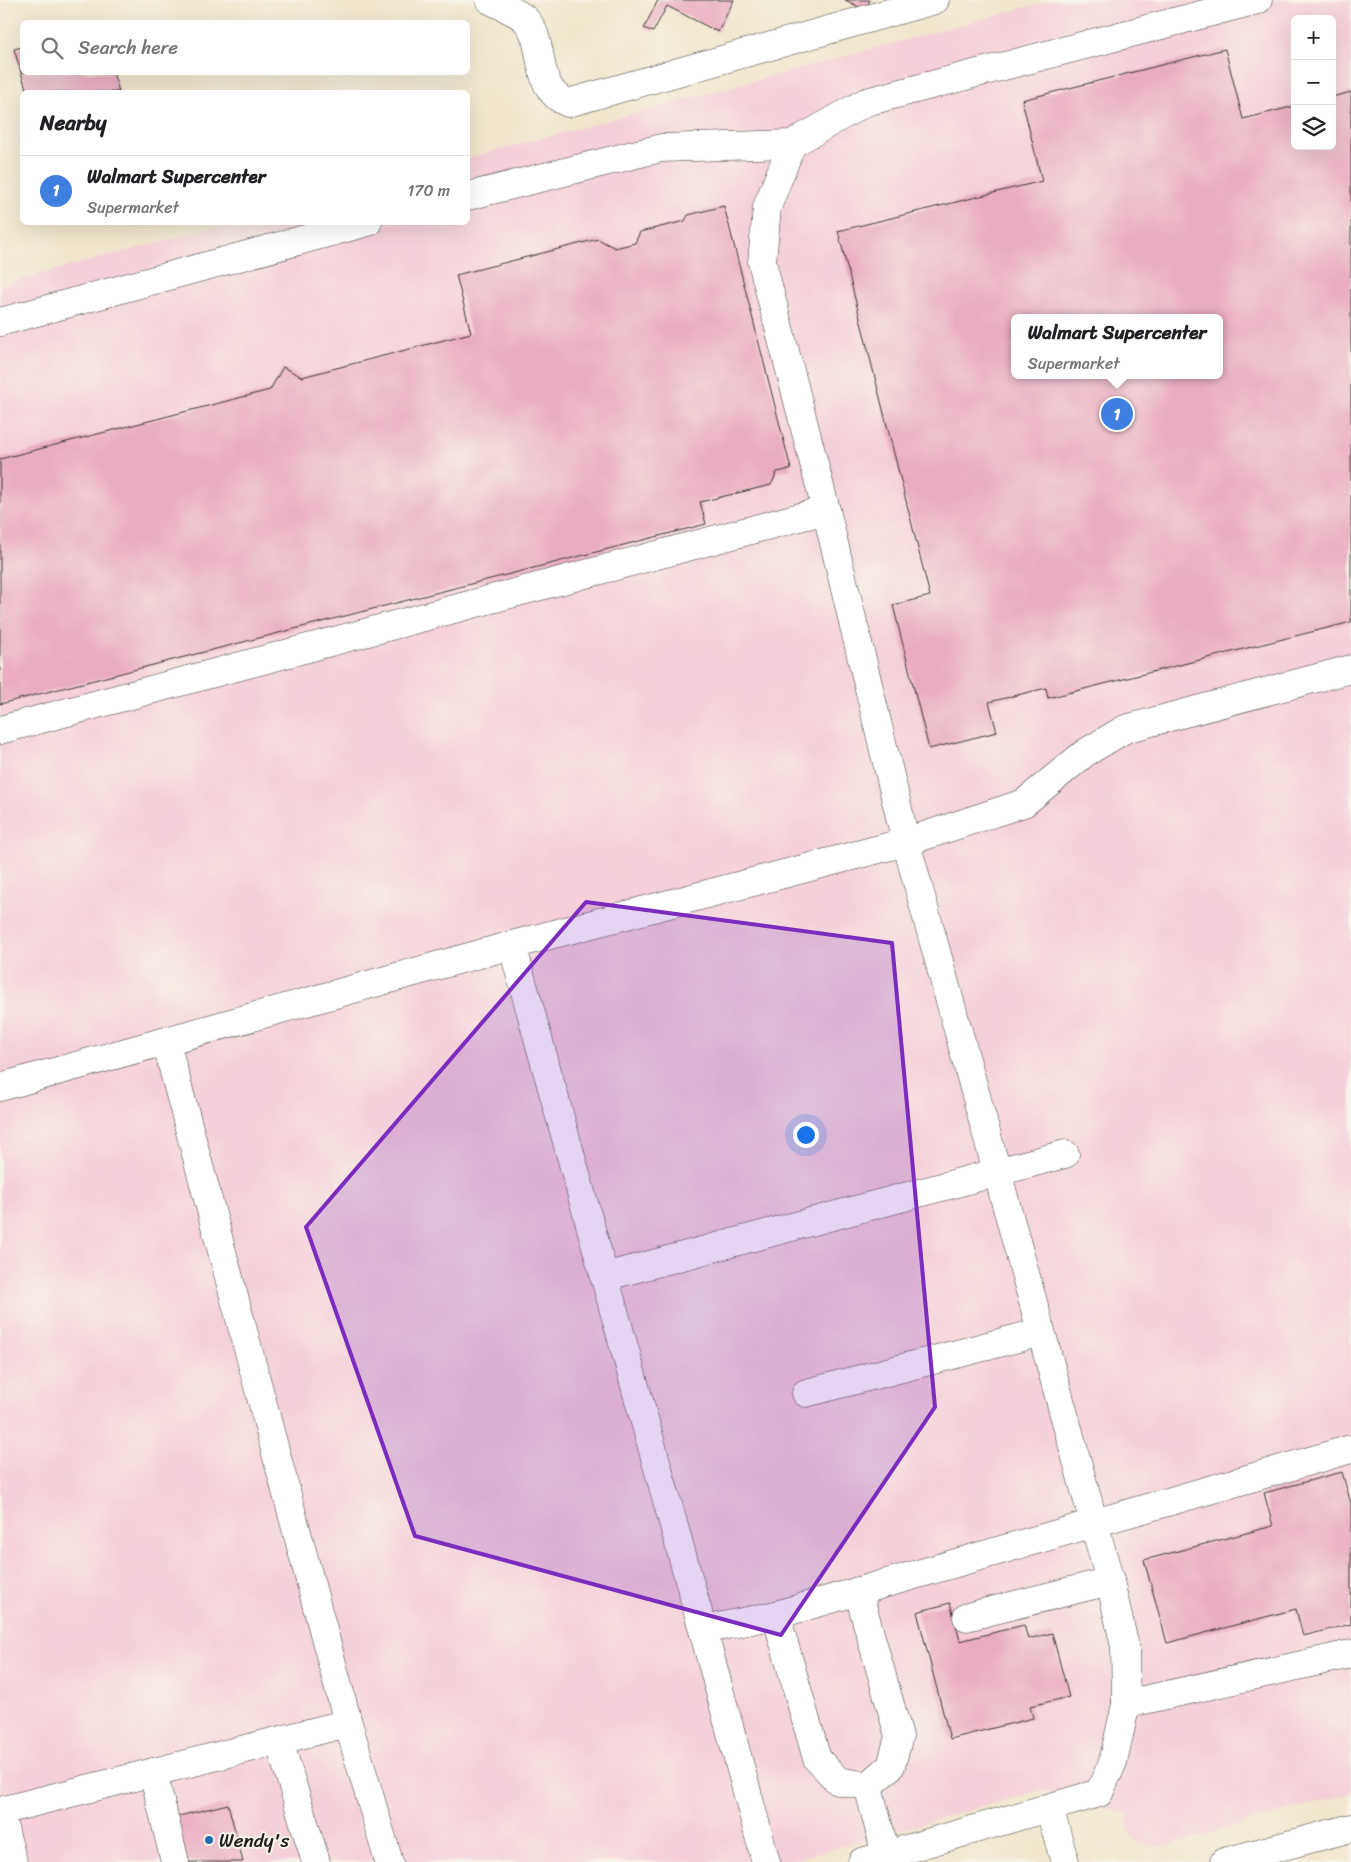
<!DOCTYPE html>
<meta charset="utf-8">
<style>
:root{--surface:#fff;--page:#f6f6f6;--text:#202124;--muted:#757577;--line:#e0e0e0;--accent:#1f6fb2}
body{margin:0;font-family:Sriracha,sans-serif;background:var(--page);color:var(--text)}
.controls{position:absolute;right:15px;top:15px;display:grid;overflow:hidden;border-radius:8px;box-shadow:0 5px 20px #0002}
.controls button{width:45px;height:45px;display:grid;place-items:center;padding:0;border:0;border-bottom:1px solid var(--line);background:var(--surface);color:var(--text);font:25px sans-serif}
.you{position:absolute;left:805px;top:1134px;width:18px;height:18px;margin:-12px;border:4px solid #fff;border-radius:50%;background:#1a73e8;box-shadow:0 0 0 8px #1a73e833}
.badge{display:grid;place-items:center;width:32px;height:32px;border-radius:50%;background:var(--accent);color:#fff;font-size:16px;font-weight:700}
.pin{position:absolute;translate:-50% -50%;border:2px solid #fff;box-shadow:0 1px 5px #0006}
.popup{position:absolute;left:1011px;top:314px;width:212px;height:65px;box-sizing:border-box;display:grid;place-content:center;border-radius:8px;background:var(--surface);filter:drop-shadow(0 1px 4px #0005);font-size:16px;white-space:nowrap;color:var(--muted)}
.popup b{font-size:19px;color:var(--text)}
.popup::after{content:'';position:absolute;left:50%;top:100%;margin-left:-10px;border:10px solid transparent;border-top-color:var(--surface)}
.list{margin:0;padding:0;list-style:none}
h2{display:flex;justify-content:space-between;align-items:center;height:65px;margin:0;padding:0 20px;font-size:21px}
h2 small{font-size:16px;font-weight:400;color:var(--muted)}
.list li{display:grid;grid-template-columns:32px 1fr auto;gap:15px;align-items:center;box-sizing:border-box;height:70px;padding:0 20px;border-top:1px solid var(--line)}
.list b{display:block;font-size:19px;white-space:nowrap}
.list p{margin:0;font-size:16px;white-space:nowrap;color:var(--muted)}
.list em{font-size:16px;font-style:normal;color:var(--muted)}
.icon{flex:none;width:28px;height:28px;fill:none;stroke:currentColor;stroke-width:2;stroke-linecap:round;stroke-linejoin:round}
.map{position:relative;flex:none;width:1351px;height:1862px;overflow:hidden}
.search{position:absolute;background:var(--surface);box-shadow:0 5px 20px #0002;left:20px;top:20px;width:450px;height:55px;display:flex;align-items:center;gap:12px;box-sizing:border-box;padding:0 18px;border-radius:8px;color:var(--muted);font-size:19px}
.panel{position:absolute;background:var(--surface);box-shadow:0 5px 20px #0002;left:20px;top:90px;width:450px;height:135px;border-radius:8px}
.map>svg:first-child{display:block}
.built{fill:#f5cfd9;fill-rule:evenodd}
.building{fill:#eaacc1;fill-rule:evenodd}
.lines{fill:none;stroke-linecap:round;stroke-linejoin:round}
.minor-casing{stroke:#3c3a37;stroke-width:29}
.major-casing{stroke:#3c3a37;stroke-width:29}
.minor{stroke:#fff;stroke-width:28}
.major{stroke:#fff;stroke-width:28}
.marked{fill:#7b2cbf;fill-opacity:0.2;stroke:#7b2cbf;stroke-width:4;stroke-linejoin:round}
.poi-dot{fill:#1f6fb2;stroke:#f7f3e8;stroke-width:2}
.labels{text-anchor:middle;stroke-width:4;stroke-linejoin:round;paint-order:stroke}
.poi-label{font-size:19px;fill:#1c1c1c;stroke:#f7f3e8;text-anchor:start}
</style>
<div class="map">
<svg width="1351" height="1862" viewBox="0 0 1351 1862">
<rect width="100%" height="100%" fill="#f7f3e8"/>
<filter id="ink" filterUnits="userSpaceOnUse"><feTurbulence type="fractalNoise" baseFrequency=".02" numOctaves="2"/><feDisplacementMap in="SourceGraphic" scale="10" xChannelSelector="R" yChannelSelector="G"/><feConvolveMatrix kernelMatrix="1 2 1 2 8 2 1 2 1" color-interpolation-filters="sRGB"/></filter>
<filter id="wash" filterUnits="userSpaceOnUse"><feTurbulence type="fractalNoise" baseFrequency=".0096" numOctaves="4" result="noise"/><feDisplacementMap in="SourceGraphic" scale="20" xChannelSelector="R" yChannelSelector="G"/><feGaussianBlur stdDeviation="1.12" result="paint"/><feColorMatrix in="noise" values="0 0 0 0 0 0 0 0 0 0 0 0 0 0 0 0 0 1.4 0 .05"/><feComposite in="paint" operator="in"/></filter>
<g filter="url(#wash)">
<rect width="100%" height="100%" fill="#f1e6cd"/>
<!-- built -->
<path class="built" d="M1053,0H1351V1793L1167,1846L1151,1847L1136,1841L1130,1835L1127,1825L1128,1815L1042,1790L785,1862H0V285L231,223L468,222V158ZM1295,19H1332V146H1295ZM1014,318H1220V375H1014Z"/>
<g id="blocks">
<!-- building -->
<g class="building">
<polygon points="658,0 734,0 718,32 667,6 653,32 644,28"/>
<polygon points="845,0 870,0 865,10"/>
<polygon points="22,47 22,72 113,72 119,92 27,92 14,49"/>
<path d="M1225,49L1243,119L1295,106V146H1332V97L1351,92V622L1048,698L1046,688L989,702L997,732L929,749L893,605L930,596L838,231L1042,181L1022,100ZM1014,318H1220V375H1014Z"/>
<polygon points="724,206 791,469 777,472 771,485 700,502 706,524 0,704 0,459 270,390 283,367 302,377 471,333 456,275 598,239 615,248 635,243 640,232 685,221 688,215"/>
<polygon points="1342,1472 1351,1504 1351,1624 1303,1636 1296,1609 1167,1643 1144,1560 1273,1526 1264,1493"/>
<polygon points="950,1603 960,1641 1024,1625 1028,1639 1052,1633 1069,1697 1030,1706 1033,1718 950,1739 917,1612"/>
<polygon points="228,1804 243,1862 187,1862 175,1817"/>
</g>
</g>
</g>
<g filter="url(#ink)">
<use href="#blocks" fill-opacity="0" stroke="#3c3a37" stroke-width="1"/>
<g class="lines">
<defs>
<g id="minor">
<path d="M490,0C500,5 517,12 525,19C548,43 531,88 568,103L935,0"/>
<polyline points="468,196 661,148 792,144"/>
<polyline points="0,322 368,222"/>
<polyline points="0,730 826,510"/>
<polyline points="512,945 703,1630 766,1862"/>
<polyline points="0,1087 512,945 906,842 1024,803 1085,753 1125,729 1351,669"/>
<polyline points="604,1277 1065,1154"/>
<polyline points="806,1393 1041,1332"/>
<polyline points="858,1591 899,1736 891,1766 868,1786"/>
<polyline points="776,1615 817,1759 838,1781 868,1786 886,1855"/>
<polyline points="967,1617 1110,1581"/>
<polyline points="703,1630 776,1615 1351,1449"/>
<polyline points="1126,1704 1351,1654"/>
<polyline points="348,1723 389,1862"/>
<polyline points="279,1741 316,1862"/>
<polyline points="153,1772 175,1862"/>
<polyline points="1049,1808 1065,1862"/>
<polyline points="0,1811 348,1723 166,1042"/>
<polyline points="0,1814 13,1862"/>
<polyline points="862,1862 1099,1793 1113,1762 1126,1704 1125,1647 1110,1581 906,842 826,510 762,262 767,207 792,144 866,102 1258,0"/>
</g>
<polyline id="major" points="1224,1862 1351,1828"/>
</defs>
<!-- minor casing -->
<use href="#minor" class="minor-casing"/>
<!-- major casing -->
<use href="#major" class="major-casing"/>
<!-- minor -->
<use href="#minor" class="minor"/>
<!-- major -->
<use href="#major" class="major"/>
</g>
</g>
<!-- marked area -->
<path class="marked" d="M586,902L892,943L935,1407L781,1635L415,1536L306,1227Z"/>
<!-- markers -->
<circle class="poi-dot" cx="209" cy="1840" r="5"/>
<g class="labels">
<!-- poi labels -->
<g class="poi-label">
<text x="219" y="1847">Wendy's</text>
</g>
</g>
</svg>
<div class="controls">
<button>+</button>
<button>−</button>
<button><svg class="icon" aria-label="layers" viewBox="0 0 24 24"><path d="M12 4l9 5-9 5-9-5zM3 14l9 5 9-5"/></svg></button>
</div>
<div class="you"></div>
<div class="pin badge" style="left:1117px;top:414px;background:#3f7fe0">1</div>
<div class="popup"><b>Walmart Supercenter</b>Supermarket</div>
<div class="search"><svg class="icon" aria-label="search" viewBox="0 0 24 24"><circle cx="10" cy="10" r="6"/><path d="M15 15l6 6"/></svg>Search here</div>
<section class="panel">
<h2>Nearby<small></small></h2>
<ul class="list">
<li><span class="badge" style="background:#3f7fe0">1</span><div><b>Walmart Supercenter</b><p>Supermarket</p></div><em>170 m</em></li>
</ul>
</section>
</div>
